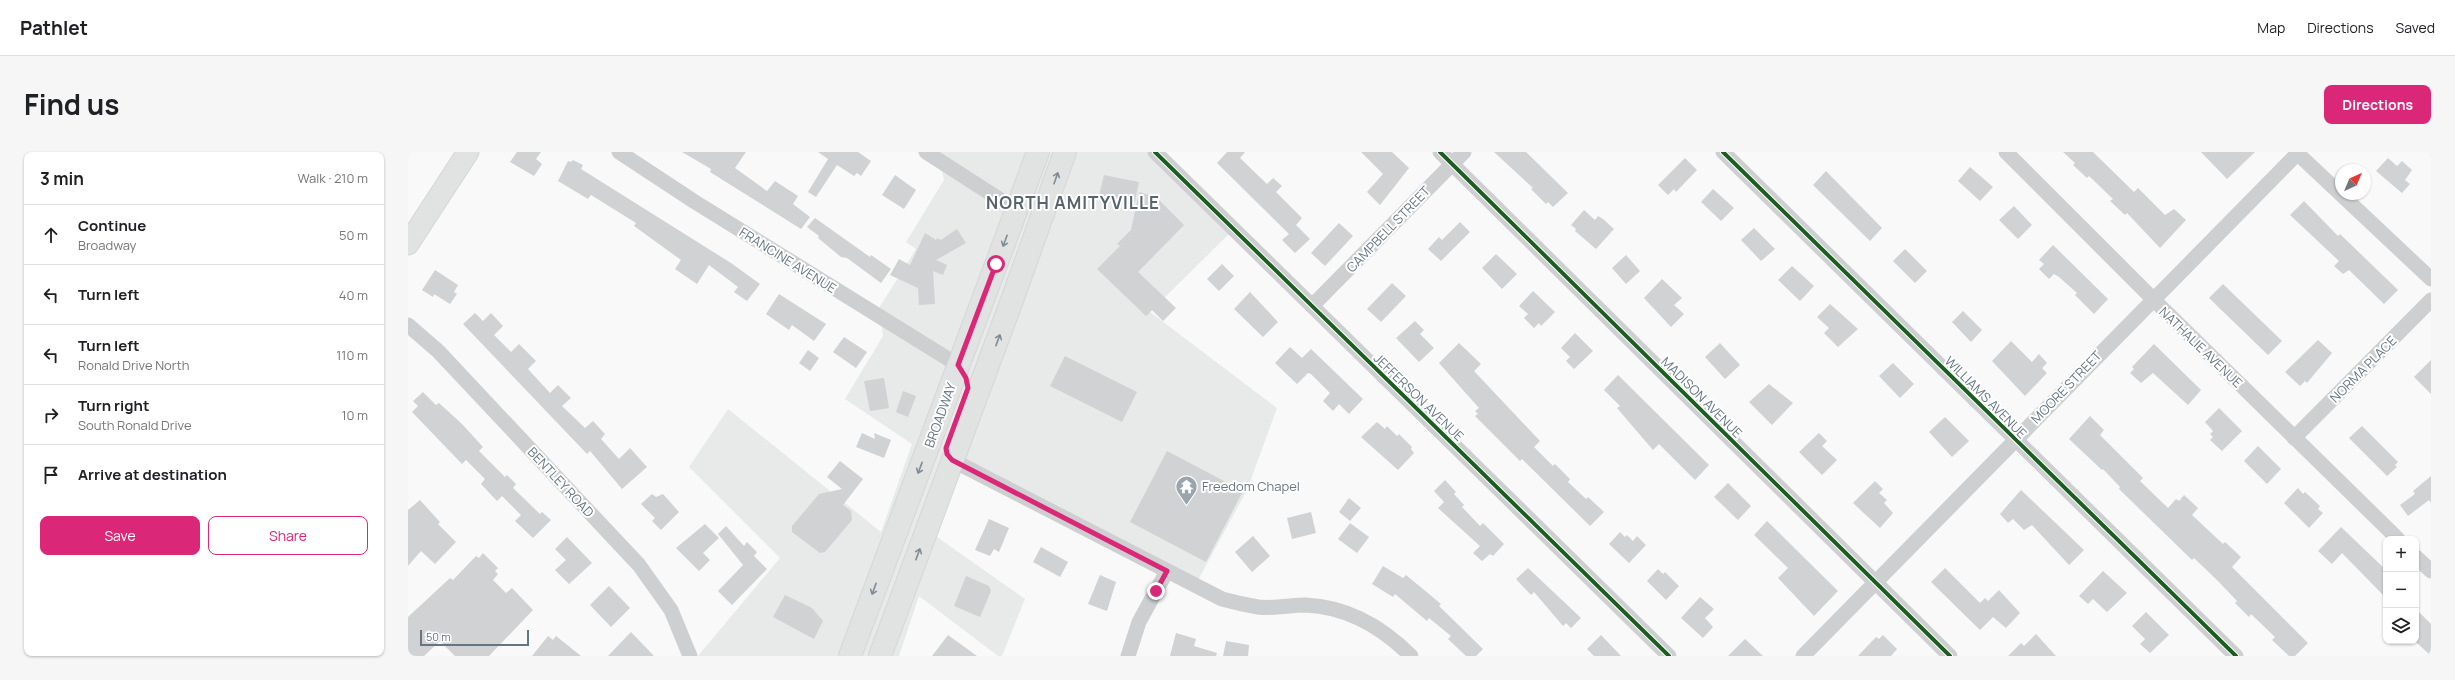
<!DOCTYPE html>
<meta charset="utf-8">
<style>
:root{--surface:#fff;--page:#f6f6f6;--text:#202124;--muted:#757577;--line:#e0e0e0;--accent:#db2777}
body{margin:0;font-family:Manrope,sans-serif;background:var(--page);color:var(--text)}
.controls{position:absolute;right:12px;bottom:12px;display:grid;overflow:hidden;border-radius:8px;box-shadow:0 1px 3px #0004}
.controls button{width:36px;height:36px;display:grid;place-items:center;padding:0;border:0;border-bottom:1px solid var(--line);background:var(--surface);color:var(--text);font:20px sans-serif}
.compass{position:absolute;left:1927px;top:12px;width:36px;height:36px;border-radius:50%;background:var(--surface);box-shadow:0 1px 3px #0004;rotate:44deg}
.scale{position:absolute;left:12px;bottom:10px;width:109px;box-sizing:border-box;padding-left:4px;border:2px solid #657683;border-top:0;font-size:11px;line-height:14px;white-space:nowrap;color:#657683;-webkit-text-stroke:3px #fff;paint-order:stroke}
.stop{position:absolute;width:12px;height:12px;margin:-9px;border:3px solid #db2777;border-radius:50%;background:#fff}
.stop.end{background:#db2777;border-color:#fff;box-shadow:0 1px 4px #0008}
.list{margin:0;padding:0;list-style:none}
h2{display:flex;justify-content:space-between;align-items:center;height:52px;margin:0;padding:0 16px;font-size:17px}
h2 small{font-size:13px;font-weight:400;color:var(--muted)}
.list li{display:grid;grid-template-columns:26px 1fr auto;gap:12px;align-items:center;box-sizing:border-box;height:60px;padding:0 16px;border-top:1px solid var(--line)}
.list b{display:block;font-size:15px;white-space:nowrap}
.list p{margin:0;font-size:13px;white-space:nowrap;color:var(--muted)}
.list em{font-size:13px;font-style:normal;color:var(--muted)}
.actions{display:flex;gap:8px;padding:12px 16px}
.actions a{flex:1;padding:9px 0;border:1px solid var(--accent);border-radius:8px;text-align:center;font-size:14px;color:var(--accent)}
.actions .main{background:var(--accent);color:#fff}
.icon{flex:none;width:22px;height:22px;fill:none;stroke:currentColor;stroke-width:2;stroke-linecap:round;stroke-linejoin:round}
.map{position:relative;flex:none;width:2023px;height:504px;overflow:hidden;border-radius:8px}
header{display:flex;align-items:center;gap:24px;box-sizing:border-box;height:56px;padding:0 20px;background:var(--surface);border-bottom:1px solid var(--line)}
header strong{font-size:19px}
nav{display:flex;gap:22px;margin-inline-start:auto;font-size:14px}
.intro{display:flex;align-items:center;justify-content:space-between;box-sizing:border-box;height:96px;padding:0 24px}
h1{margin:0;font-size:28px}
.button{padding:10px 18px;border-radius:8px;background:var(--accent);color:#fff;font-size:14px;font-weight:700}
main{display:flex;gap:24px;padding:0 24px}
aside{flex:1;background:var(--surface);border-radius:8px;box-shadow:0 1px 3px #0004}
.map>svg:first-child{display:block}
.built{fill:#e8e9e9}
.building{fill:#d0d2d3}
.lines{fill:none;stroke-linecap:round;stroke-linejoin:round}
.secondary-casing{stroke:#d5d6d7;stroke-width:23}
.primary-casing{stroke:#d5d6d7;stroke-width:24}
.minor{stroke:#cecfd0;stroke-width:15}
.secondary{stroke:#e1e2e2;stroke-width:21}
.primary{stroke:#e1e2e2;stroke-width:22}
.cycleway-casing{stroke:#fff;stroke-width:6}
.cycleway{stroke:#1b5e20;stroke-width:4}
.oneway{stroke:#7e8c96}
.route{stroke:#db2777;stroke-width:5}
.labels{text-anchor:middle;stroke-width:4;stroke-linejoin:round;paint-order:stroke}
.street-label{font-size:13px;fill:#657683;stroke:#fff}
.poi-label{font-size:13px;fill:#657683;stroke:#fff;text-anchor:start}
.district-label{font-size:17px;font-weight:bold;letter-spacing:1px;fill:#57646e;stroke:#fff}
</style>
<header>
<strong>Pathlet</strong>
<nav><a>Map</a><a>Directions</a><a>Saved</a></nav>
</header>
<div class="intro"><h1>Find us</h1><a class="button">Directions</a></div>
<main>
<aside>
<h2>3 min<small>Walk · 210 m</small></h2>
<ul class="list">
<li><svg class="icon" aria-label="ahead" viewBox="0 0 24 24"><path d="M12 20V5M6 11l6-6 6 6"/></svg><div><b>Continue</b><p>Broadway</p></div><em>50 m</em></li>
<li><svg class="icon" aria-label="left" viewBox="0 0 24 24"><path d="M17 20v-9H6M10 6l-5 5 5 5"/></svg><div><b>Turn left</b></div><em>40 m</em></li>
<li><svg class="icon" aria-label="left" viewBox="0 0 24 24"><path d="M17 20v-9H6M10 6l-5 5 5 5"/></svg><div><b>Turn left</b><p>Ronald Drive North</p></div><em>110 m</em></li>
<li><svg class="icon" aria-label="right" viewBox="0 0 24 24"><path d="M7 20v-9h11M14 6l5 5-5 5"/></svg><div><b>Turn right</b><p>South Ronald Drive</p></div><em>10 m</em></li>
<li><svg class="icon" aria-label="arrive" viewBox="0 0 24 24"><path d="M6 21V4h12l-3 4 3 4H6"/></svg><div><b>Arrive at destination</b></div></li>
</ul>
<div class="actions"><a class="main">Save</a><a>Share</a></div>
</aside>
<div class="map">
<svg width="2023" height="504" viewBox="0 0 2023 504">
<rect width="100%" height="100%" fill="#f9f9f9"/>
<!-- built -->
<polygon class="built" points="530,0 745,0 822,81 742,160 869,256 839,338 784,439 551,318 529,385 617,447 594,504 590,504 511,444 491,504 290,504 372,406 281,315 320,257 473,380 504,292 437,247 475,184 471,156 508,97 498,90 536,28"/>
<!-- building -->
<g class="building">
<polygon points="109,0 133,0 128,7 134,12 126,24 102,10"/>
<polygon points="274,0 338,0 327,16 359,39 367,29 390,44 385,52 402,65 393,77 302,20 303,17"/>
<polygon points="410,0 450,0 463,9 453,24 449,21 446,24 429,13 408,45 400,40 420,7"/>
<polygon points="819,0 837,0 832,6 859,32 865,26 874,34 868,40 894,66 888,73 902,87 887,101 874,88 881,82 809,11"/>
<polygon points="953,0 984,0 1001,16 972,53 959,40 975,22"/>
<polygon points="1086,0 1118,0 1160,41 1145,55 1140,50 1138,52 1123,37 1125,36"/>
<polygon points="1655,0 1685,0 1726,40 1730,36 1757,63 1766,57 1778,68 1752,96 1719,61 1717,63 1702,49 1705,47 1681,24 1679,26 1665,13 1667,11"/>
<polygon points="1793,0 1847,0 1819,27"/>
<polygon points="1277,6 1289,18 1268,40 1266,37 1260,43 1250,33"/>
<polygon points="1980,6 1989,14 1994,9 2004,18 1997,28 2002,32 1994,41 1968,19"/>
<polygon points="165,8 175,13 173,17 323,111 352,132 339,149 326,140 330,135 301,113 289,132 267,117 273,108 226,74 228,71 183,43 180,47 150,29 160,9 163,10"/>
<polygon points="1562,15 1585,35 1572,49 1550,29"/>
<polygon points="1418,19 1474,76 1462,89 1405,33"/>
<polygon points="487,23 508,38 496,57 474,43"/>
<polygon points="696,23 731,30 727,50 691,43"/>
<polygon points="1305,37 1326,56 1313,69 1293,50"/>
<polygon points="731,40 748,45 776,73 730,120 768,156 755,169 744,158 738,164 689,117 712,94 709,92 723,78"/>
<polygon points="1896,49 1930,84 1932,82 1990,138 1976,152 1941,118 1935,122 1926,114 1931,109 1882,63"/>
<polygon points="1606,54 1624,73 1610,87 1591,68"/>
<polygon points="1176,58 1187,68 1190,64 1195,67 1206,77 1188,97 1167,79 1168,77 1163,73"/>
<polygon points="407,66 462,105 463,103 483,117 473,131 439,106 433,105 410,86 411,84 399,75"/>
<polygon points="1052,70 1062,80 1033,109 1020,97 1031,85 1034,88"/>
<polygon points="931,71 945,84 917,114 903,101"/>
<polygon points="1346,76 1367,97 1353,109 1333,88"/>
<polygon points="549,77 558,91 528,108 539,113 535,123 525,119 527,152 511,153 510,136 482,123 491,107 502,113 517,81 528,88 529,86 533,88"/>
<polygon points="1645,93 1700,147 1686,162 1667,143 1669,141 1651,125 1646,122 1641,127 1631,117 1636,112 1631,108"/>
<polygon points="1497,97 1519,119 1507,131 1485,109"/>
<polygon points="1088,102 1109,122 1094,137 1074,116"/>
<polygon points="1218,103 1232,119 1218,132 1204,116"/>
<polygon points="814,112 826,124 811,139 799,127"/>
<polygon points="1384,114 1406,134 1392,149 1370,128"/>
<polygon points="27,118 50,133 46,140 49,142 42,152 26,142 25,145 14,138"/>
<polygon points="1254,127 1274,146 1266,153 1276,162 1263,175 1236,146"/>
<polygon points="984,131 998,144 973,170 959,157"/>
<polygon points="1815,132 1874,189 1860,203 1801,146"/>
<polygon points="1125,139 1147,160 1133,174 1131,171 1126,176 1116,166 1120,162 1111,154"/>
<polygon points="842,140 870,170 855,185 826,157"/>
<polygon points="371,142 418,172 406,189 384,173 381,178 358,162"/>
<polygon points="1422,152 1450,177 1430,195 1416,181 1421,176 1409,165"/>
<polygon points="1555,159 1574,178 1563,190 1544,170"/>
<polygon points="67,161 75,169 83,161 95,174 86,183 103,200 111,192 128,209 120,217 142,241 150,233 163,246 154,254 177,276 185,269 197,282 193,287 211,307 222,296 239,315 214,337 182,299 179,302 55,172"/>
<polygon points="1007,169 1016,178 1012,182 1026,196 1011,210 988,186"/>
<polygon points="1167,181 1185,199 1166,217 1158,209 1162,205 1153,196"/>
<polygon points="436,185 459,200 448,216 425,200"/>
<polygon points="1910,188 1924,201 1899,231 1897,229 1892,234 1877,220"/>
<polygon points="1603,189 1624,210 1631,202 1639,211 1634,216 1639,221 1617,244 1584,209"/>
<polygon points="1051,191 1073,212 1066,219 1132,289 1126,295 1145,314 1147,312 1162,327 1160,330 1178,347 1180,345 1196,360 1182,374 1114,307 1112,309 1067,264 1070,262 1067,259 1071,256 1031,211"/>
<polygon points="1312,191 1332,213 1317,227 1297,205"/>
<polygon points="1746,192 1793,238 1780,253 1745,221 1733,231 1722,221 1726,217 1724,215"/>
<polygon points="882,195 894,206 903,197 955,247 941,262 931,252 925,259 915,249 922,241 903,222 900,221 889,232 867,211"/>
<polygon points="400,198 411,206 402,219 391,211"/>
<polygon points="657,204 729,240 714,270 642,234"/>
<polygon points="2023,208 2023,242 2006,225"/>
<polygon points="1485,211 1506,232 1492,246 1471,224"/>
<polygon points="1210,223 1301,313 1287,328 1251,292 1245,298 1209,256 1212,254 1196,238"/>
<polygon points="476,226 481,256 462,259 456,229"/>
<polygon points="1361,232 1385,251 1364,273 1341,250"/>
<polygon points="495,239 508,244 500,265 488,260"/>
<polygon points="15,240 28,253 31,251 54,272 75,295 71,299 97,325 99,323 108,332 105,336 132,362 134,360 143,368 125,386 107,369 113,363 94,344 89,349 73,332 77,327 58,308 54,312 4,260 10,254 5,249"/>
<polygon points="1811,256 1834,279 1814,299 1802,288 1805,285 1802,282 1805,279 1797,270"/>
<polygon points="1682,264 1696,278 1692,283 1735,326 1732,329 1760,356 1768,347 1771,349 1776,343 1790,356 1784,363 1815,392 1817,390 1833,405 1824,415 1900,491 1887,504 1881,504 1864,488 1867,485 1843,462 1841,465 1827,451 1829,449 1810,429 1786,406 1784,408 1711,337 1712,335 1695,317 1694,318 1661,287"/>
<polygon points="1537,265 1561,289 1544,305 1521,280"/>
<polygon points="969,270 977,277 979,274 989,284 991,282 1004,295 1003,297 1006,301 990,318 953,285"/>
<polygon points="1954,274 1990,310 1987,313 1989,315 1979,324 1941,286"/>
<polygon points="454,281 467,287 466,281 483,288 476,306 448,295"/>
<polygon points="1411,281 1419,289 1414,294 1429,308 1414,323 1391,300"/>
<polygon points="1850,294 1873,317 1859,332 1836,309"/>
<polygon points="759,299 835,339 798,410 722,370"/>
<polygon points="432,309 455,327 435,353 443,359 444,368 417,400 412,401 384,380 384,374 411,342 434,337 419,325"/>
<polygon points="2023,324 2023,351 2021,348 2000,364 1992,353 2007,342 2005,339"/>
<polygon points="1037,328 1048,340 1046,342 1056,353 1054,355 1072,374 1075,371 1096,392 1085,404 1082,402 1074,409 1065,401 1072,394 1030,356 1036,350 1026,339"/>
<polygon points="1467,329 1475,337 1471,341 1479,348 1476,351 1485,361 1472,376 1445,351"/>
<polygon points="1320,331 1343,354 1330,368 1306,345"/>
<polygon points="1890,336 1895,342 1897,340 1912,354 1910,357 1915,361 1901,376 1876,351"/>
<polygon points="1613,338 1676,398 1661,413 1624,373 1616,378 1605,367 1600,371 1592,362"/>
<polygon points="244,342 248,345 255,342 271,360 253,378 244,369 247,366 233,352"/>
<polygon points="941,346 953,356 942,369 931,360"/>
<polygon points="12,348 32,370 30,372 48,390 27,412 13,399 0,414 0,358"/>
<polygon points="903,360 908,381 884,387 879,366"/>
<polygon points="581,367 601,376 591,400 586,397 582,404 567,398"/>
<polygon points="1359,369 1430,439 1406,464 1370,426 1380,416 1346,383"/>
<polygon points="942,371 961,385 949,401 930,387"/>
<polygon points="297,372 311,386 295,401 302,408 291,419 268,396"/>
<polygon points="318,374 336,394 339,390 349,400 346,404 359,417 324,453 310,439 335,413 310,382"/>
<polygon points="1933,375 1978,418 1978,446 1934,401 1924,412 1910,399"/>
<polygon points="1212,380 1217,385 1219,383 1225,389 1229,384 1238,393 1221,411 1201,392"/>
<polygon points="845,384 862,404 844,420 827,400"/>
<polygon points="159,385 184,411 161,432 147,418 158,408 147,397"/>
<polygon points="633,395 660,410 652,425 625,410"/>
<polygon points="75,401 90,416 87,419 90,422 85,428 98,441 104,436 125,458 81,504 47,504 32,489 16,504 0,504 0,465 42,426 45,428 68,404 71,406"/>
<polygon points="975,414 995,426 998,423 1033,452 1031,454 1075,497 1068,504 1058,504 1040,487 1043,484 1021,466 1019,469 987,442 985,445 964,432"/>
<polygon points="1120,416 1173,466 1163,476 1158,471 1155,474 1126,440 1123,443 1108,427"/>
<polygon points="1537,416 1572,451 1577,446 1580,449 1591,438 1612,461 1598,476 1585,465 1572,478 1523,430"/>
<polygon points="1250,417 1255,422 1257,420 1271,434 1258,448 1239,429"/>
<polygon points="1695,419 1719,441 1699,460 1685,447 1680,452 1671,444"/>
<polygon points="692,423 708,430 699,459 680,452"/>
<polygon points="558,424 581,434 583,439 572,465 546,454"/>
<polygon points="201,434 222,456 203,475 182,453"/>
<polygon points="377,443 404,456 415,469 406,487 365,465"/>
<polygon points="1292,445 1306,457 1297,466 1305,475 1295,486 1273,466"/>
<polygon points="2008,457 2023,472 2023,504 2008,490"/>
<polygon points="1738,460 1761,483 1742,501 1732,492 1737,487 1724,474"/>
<polygon points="223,480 246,504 200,504"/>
<polygon points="768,481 788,487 786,494 809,501 808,504 762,504"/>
<polygon points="1628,482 1648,504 1600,504 1613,491 1616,494"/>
<polygon points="540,483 569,504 524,504"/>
<polygon points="1193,483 1213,504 1186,504 1179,497"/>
<polygon points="1475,483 1489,497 1483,504 1450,504 1468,485 1471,487"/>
<polygon points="140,484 145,488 148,484 173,504 124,504"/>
<polygon points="1337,487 1355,504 1320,504"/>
<polygon points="818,489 841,493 840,504 815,504"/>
</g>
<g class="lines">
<defs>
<polyline id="secondary" points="0,92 60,0"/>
<g id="primary">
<polyline points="442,504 630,0"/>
<polyline points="472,504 603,151 657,0"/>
</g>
</defs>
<!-- secondary casing -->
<use href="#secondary" class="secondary-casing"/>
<!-- primary casing -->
<use href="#primary" class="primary-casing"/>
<!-- minor -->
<g class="minor">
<polyline points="211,0 287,50 550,213"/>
<polyline points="518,0 608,58"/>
<polyline points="747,0 1261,504"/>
<polyline points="1032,0 1542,504"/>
<polyline points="1315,0 1828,504"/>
<polyline points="1598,0 1745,147 1990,387"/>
<polyline points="1888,0 2023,127"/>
<polyline points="904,154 1056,0"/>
<polyline points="0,173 30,199 231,413 263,458 282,504"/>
<polyline points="1886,286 2023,148"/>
<path d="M544,308L814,447C825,450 838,453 850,455C865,457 882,453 898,453C940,455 974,475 1003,504"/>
<polyline points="2008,405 2023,419"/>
<polyline points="720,504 731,470 759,419"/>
<polyline points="1395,504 1889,2"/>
</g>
<!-- secondary -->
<use href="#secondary" class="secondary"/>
<!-- primary -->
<use href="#primary" class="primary"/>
<defs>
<g id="cycleway">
<polyline points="747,0 1261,504"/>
<polyline points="1032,0 1542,504"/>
<polyline points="1315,0 1828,504"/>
</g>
</defs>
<!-- cycleway casing -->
<use href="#cycleway" class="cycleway-casing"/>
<!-- cycleway -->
<use href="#cycleway" class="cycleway"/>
</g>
<!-- one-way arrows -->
<defs><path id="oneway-shaft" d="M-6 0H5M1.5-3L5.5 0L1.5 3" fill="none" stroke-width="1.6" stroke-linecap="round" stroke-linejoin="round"/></defs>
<g class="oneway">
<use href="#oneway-shaft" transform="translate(648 26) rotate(-71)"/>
<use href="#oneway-shaft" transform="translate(597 89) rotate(110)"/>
<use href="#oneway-shaft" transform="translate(590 188) rotate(-70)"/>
<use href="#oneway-shaft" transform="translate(512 316) rotate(111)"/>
<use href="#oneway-shaft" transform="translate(510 402) rotate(-70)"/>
<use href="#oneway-shaft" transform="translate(466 437) rotate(110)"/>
</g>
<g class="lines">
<!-- route -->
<polyline class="route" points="588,112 550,213 558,226 560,236 538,296 539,302 544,308 759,419 748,439"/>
</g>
<!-- icons -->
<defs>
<symbol id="temple-pin" viewBox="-11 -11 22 30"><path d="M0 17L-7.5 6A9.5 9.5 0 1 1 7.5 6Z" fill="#99a4ac" stroke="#fff"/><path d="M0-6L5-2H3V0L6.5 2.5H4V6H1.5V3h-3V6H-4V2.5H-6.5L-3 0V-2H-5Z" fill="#fff"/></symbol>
</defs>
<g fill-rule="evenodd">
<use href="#temple-pin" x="766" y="322" width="25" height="34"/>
</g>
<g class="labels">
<!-- street labels -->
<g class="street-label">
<text transform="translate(980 77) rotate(-46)" y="5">CAMPBELL STREET</text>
<text transform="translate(380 108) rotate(32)" y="5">FRANCINE AVENUE</text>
<text transform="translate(1793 195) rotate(44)" y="5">NATHALIE AVENUE</text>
<text transform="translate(1955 217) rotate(-45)" y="5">NORMA PLACE</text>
<text transform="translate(1658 235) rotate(-46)" y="5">MOORE STREET</text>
<text transform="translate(1011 245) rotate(44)" y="5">JEFFERSON AVENUE</text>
<text transform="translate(1294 245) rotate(45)" y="5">MADISON AVENUE</text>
<text transform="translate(1578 245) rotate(45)" y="5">WILLIAMS AVENUE</text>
<text transform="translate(532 263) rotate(-70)" y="5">BROADWAY</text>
<text transform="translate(153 330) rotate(47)" y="5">BENTLEY ROAD</text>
</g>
<!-- poi labels -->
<g class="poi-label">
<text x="794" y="339">Freedom Chapel</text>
</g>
<!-- district labels -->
<g class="district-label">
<text x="665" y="57">NORTH AMITYVILLE</text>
</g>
</g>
</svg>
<div class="controls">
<button>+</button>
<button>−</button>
<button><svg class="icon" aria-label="layers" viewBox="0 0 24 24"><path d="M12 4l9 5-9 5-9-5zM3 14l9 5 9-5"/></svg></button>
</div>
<svg class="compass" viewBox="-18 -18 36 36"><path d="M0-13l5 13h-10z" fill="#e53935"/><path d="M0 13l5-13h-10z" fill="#757577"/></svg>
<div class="scale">50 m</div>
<div class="stop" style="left:588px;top:112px"></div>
<div class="stop end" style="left:748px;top:439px"></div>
</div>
</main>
